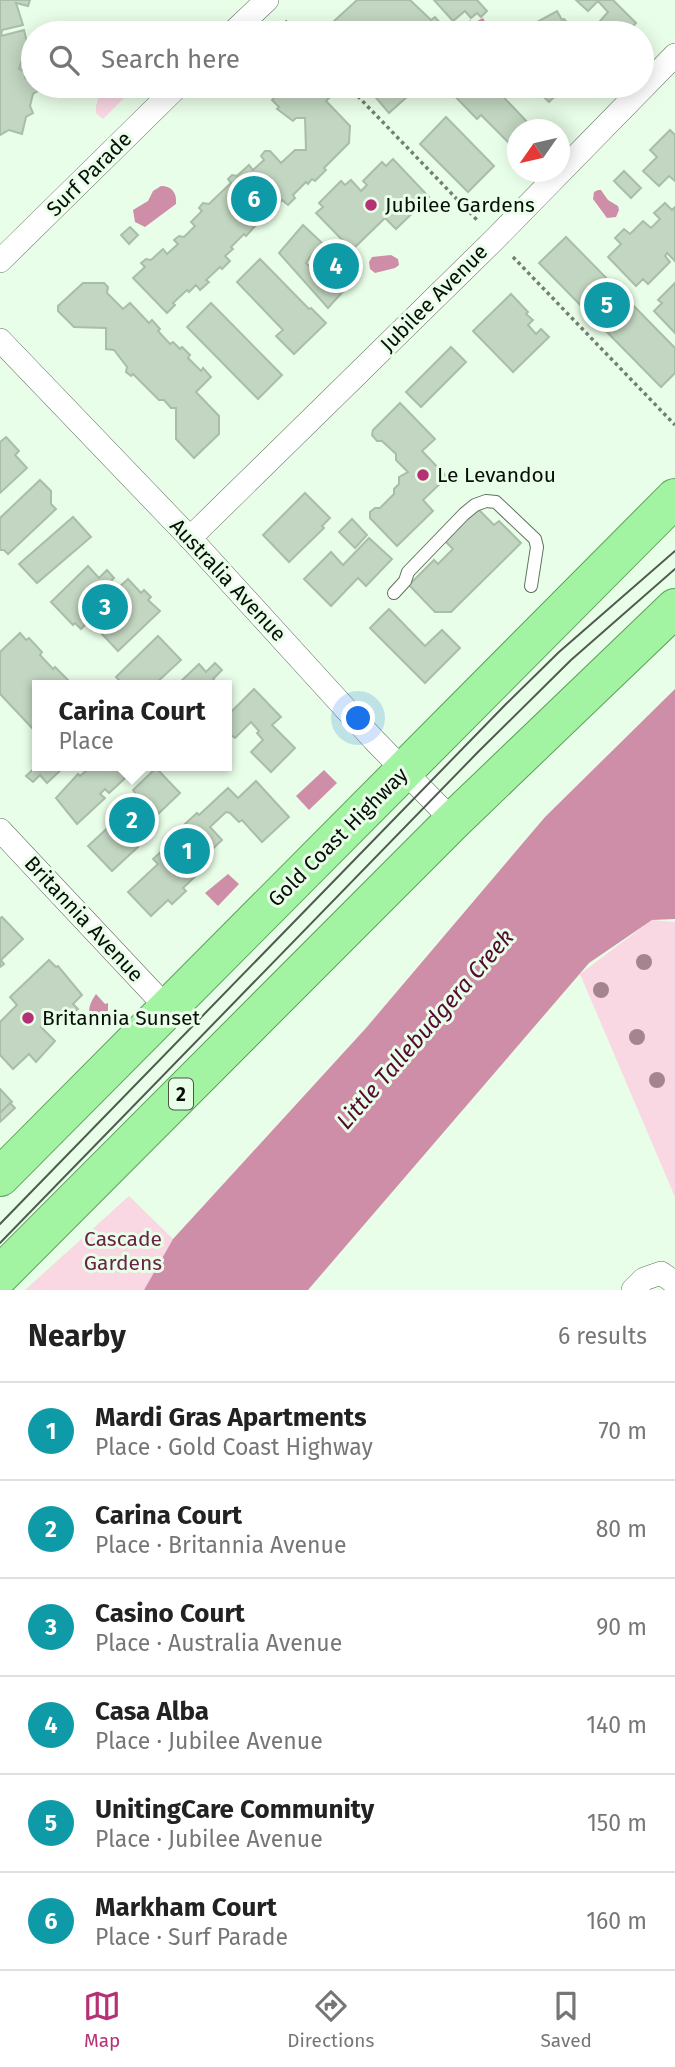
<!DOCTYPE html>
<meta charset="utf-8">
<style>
:root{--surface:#fff;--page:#f6f6f6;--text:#222;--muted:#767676;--line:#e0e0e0;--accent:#b53074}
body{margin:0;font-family:"Fira Sans",sans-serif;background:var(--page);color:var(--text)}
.compass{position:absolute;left:507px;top:119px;width:63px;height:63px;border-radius:50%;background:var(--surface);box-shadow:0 4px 18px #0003;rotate:236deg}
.you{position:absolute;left:359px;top:719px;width:24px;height:24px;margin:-18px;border:5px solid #fff;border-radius:50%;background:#1a73e8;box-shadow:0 0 0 10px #1a73e833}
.badge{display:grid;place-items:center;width:46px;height:46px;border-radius:50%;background:var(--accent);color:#fff;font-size:23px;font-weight:700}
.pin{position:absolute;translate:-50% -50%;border:4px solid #fff;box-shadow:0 2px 7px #0006}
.popup{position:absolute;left:32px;top:680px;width:200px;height:91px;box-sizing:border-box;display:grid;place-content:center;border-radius:0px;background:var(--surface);filter:drop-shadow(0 2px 5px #0005);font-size:23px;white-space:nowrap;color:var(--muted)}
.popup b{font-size:26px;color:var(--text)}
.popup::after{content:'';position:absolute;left:50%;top:100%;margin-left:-14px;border:14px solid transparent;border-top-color:var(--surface)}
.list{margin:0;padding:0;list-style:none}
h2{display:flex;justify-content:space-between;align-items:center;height:91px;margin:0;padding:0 28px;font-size:30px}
h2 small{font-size:23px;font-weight:400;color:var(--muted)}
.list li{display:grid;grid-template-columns:46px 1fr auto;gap:21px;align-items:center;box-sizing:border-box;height:98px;padding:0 28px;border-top:2px solid var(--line)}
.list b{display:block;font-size:26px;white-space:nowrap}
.list p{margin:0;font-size:23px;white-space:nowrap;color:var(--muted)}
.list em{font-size:23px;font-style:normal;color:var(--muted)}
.icon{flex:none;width:38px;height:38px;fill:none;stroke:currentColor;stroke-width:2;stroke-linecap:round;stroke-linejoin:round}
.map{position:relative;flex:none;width:675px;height:1290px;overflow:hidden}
.search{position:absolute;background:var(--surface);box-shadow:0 4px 18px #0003;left:21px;right:21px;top:21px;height:77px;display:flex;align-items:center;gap:18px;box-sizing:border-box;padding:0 24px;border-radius:38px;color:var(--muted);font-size:26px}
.sheet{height:679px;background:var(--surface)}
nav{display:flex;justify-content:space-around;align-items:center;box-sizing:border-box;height:98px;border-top:2px solid var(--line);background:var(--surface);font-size:19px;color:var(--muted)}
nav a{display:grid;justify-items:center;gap:4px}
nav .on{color:var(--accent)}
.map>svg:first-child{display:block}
.green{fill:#f9d7e3}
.water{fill:#ce8ea7}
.building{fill:#c2d6c1;stroke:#a9bda8;stroke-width:2;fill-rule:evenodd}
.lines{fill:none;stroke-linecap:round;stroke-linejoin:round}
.service-casing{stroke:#5f715e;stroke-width:14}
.minor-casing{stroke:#5f715e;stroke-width:24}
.trunk-casing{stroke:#5da15c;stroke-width:40}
.path{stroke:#727f71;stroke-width:3.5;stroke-dasharray:3.5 3.5;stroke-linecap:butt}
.service{stroke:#fff;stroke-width:12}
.minor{stroke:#fff;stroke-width:23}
.trunk{stroke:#a2f4a2;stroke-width:38}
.tram{stroke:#505b50;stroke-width:2}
.tree{fill:#a4848f}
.poi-dot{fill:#b53074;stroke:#e9fee8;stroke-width:2.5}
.labels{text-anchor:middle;stroke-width:6;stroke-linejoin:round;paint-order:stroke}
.shield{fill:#e9fee8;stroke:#4b554a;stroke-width:2}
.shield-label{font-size:19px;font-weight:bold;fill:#070d07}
.street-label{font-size:21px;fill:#070d07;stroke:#e9fee8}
.poi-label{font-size:21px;fill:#070d07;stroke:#e9fee8;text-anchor:start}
.park-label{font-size:21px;fill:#6c2146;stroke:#e9fee8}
.water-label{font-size:23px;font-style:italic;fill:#550932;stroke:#e9fee8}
</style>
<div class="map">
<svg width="675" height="1290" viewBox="0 0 675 1290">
<rect width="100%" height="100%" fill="#e9fee8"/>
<!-- green -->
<g class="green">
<polygon points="102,86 136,86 103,119 96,113 96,106"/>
<polygon points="652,920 675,922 675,1197 580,974"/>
<polygon points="129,1196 173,1239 144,1290 25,1290"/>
</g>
<!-- water -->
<g class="water">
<polygon points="483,18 492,33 457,32 470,20 473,23"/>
<path d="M161,186C172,186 177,193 176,204L145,227L135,222L133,210L148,201L153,191Z"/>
<polygon points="598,190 601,190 608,200 618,206 619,210 616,217 607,218 593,199 594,192"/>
<polygon points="391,255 398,259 399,265 395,268 375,273 370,269 369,262 372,257"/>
<polygon points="675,689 675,919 652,920 589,963 308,1290 144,1290 173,1239 366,1028 545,817"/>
<polygon points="324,770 337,783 309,810 296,796"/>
<polygon points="228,874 239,884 218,906 205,893"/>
<path d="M96,994L105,1004L108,1003V1016L95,1026C86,1015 88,1005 96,994Z"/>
</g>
<!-- building -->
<g class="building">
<polygon points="0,0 30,0 28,6 16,3 23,25 2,30 1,36 24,30 30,55 23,57 19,69 27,72 25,78 33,81 33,86 39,86 41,89 33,94 30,106 33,113 26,117 22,134 9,130 0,135"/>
<polygon points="357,0 410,0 431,20 435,17 449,33 321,33"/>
<polygon points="434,0 477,0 487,11 481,17 477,13 471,18 465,11 453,21"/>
<polygon points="576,0 613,0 636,23 626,33 612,33 600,21 608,12 598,1 588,11"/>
<polygon points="557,11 562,20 564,19 577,33 517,33"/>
<polygon points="23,57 33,60 33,74 19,69"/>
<polygon points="65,86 88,86 86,94 64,88"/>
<polygon points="276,86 326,86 333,94 326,101 350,126 349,143 324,168 326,170 315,181 312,179 308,184 306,182 293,195 295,198 288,205 282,200 275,208 273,206 246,236 244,234 231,247 233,249 225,256 230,261 222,269 220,267 206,280 209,282 200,290 196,285 189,292 187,290 173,303 175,305 167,313 133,278 145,267 141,263 146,259 151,260 163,249 167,254 178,244 174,240 179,236 184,237 195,226 191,222 202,211 199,208 203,203 209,204 231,183 228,179 232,175 237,176 249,165 253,170 264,160 261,156 265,151 270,151 281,163 295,150 306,150 305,118 296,118 293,121 277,109 279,107 272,100 275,97 276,91 273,88"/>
<polygon points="366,86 419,86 389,113"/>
<polygon points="445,86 493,86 532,127 529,130 518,130 518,140 512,146 481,115 477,119"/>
<polygon points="532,86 566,86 549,102"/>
<polygon points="446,117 494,166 468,192 420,144"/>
<polygon points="670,130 675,135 675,181 669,176 659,186 643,171 657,157 650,150"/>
<polygon points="393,159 429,197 396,229 385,218 352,250 316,213 323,207 319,203 341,181 345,185 351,180 361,191 367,185 363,181 382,162 386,166"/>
<polygon points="624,171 641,188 631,198 614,181"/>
<polygon points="665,203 672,210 675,207 675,261 667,253 665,256 670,262 648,284 643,279 636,286 608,257 621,244 615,238 624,229 630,234 643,221 651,228 660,219 654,213"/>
<path d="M303,225L357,276L328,308L279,253ZM313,253L327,268L323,272L325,275L321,278L306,263Z"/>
<polygon points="130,227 138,235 129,244 121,235"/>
<polygon points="566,237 675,348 675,373 661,387 539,263"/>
<polygon points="260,259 309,309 311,308 326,323 294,354 276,336 283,330 237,282"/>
<polygon points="83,283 104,283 108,287 107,293 123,309 130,303 149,323 152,320 160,329 158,331 170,344 173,342 180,349 182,347 190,355 188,358 201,371 203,368 211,377 196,392 219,416 219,434 194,458 176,439 176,408 171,408 164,400 159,400 133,374 131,376 126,372 127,367 114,350 106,349 106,328 74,327 58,311 58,306"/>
<polygon points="675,283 675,333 654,311 662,303 658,300"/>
<polygon points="511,294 528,312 526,314 533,320 528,325 536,334 541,329 549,337 513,372 473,331"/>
<polygon points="211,303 282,375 258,399 187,327"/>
<polygon points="451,347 466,362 421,407 406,392"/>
<polygon points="400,403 435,439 422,451 447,477 423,500 433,511 397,546 370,518 370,512 375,508 380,508 394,494 394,489 399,484 399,477 408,472 396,460 396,454 382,441 377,441 372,435 373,430"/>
<polygon points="6,437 19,451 15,455 27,468 0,493 0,442"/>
<polygon points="40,480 51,491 51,504 56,509 8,554 4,550 0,550 0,518"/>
<polygon points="305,493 330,518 322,526 324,528 289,562 263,535"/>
<polygon points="478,509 494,525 499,521 521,543 451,612 435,612 409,585 434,560 438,564 453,549 444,540"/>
<polygon points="73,517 91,537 37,583 19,564"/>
<polygon points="352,519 367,535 355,548 339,532"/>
<polygon points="369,538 392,559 366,586 358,578 331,606 304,579 331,552 343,565"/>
<polygon points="88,566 99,578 107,570 114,578 109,583 116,590 128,579 141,593 144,590 151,597 148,600 160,611 118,651 101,633 106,627 97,618 94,620 92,618 81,629 75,623 73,625 51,602"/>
<polygon points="389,609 425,646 442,630 460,648 425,683 370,628"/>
<polygon points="20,633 26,640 29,638 42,652 40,655 53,669 55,667 69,681 67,683 69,685 38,685 38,724 33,729 0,694 0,652"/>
<polygon points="158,636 181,660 154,685 124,685 116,677"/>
<polygon points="215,663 222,670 213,679 219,685 177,685 199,664 206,672"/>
<polygon points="254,689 281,717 272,725 295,748 271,772 251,752 263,740 257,733 259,731 251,722 235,738 227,732 227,716"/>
<polygon points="38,765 38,766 65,766 47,783 40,775 33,782 26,776"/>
<polygon points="88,766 134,766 136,768 109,793 105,789 100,794 105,798 77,824 56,798 78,774 80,776 88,769"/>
<polygon points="156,768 180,793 131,840 138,847 112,871 88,846 114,822 111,818 136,794 133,790"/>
<polygon points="256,781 289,817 262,842 242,820 239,822 230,813 226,812 210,827 222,840 200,861 206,866 183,888 186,891 172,904 168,900 151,916 128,892 158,864 153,859 176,838 173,835 197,813 199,815 228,788 238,798"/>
<polygon points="2,917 23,939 1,960 4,964 0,967 0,918"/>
<polygon points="49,960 56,967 58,966 82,995 73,1004 78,1009 64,1022 55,1014 41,1027 55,1041 36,1062 29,1054 13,1069 0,1055 0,1022 17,1005 10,997"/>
<polygon points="0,1089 12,1102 0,1113"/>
<polygon points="10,1103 15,1108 0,1122 0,1113"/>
</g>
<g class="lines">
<defs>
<polyline id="service" points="394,593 405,581 408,572 464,514 475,505 486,501 496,502 535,539 537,547 531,586"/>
<g id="minor">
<polyline points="232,33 267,0"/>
<polyline points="0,261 178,86"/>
<polyline points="0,340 190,538 374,740 453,821"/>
<polyline points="190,538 495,239 675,55"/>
<polyline points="0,830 168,1009"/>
<polyline points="633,1290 644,1279 661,1273 675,1283"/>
</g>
<g id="trunk">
<polyline points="0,1177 675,498"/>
<polyline points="0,1275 453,821 675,608"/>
</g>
</defs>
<!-- service casing -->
<use href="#service" class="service-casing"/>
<!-- minor casing -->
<use href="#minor" class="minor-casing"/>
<!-- trunk casing -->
<use href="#trunk" class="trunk-casing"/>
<!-- path -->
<g class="path">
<polyline points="285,21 297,33"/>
<polyline points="348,86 477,220"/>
<polyline points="513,257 675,425"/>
</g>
<!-- service -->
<use href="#service" class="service"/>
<!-- minor -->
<use href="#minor" class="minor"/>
<!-- trunk -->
<use href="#trunk" class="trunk"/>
<!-- tram -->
<g class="tram">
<polyline points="0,1224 506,704 559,652 675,551"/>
<polyline points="0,1243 479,751 571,660 675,569"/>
</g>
</g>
<!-- trees -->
<g class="tree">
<circle cx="644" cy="962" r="8"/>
<circle cx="601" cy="990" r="8"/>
<circle cx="637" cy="1037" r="8"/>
<circle cx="657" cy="1080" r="8"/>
</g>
<!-- markers -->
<g class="poi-dot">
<circle cx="371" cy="205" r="7"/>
<circle cx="423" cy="475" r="7"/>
<circle cx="28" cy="1018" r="7"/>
</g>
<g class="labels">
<!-- shield labels -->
<rect class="shield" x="169" y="1078.5" width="24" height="31" rx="5"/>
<g class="shield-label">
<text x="181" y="1101">2</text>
</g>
<!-- street labels -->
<g class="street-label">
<text transform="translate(89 174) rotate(-45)" y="7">Surf Parade</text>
<text transform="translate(434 298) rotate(-45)" y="7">Jubilee Avenue</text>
<text transform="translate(228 580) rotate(47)" y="7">Australia Avenue</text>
<text transform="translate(338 837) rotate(-45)" y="7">Gold Coast Highway</text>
<text transform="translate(84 919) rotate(47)" y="7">Britannia Avenue</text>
</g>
<!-- poi labels -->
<g class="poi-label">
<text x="385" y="212">Jubilee Gardens</text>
<text x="437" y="482">Le Levandou</text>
<text x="42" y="1025">Britannia Sunset</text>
</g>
<!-- park labels -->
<g class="park-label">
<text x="123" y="1246">Cascade<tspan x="123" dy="24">Gardens</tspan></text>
</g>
<!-- water labels -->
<g class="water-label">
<text transform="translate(425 1029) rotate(-49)" y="8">Little Tallebudgera Creek</text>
</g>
</g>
</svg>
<svg class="compass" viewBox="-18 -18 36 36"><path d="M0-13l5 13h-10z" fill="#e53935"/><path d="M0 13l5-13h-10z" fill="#767676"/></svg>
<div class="you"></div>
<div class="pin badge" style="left:187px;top:851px;background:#0f9aa8">1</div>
<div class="pin badge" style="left:132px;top:820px;background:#0f9aa8">2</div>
<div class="popup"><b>Carina Court</b>Place</div>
<div class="pin badge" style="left:105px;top:607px;background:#0f9aa8">3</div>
<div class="pin badge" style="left:336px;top:266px;background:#0f9aa8">4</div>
<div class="pin badge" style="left:607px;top:305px;background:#0f9aa8">5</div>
<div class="pin badge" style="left:254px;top:199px;background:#0f9aa8">6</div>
<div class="search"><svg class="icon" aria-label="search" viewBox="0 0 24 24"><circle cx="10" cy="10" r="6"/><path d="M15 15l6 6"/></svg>Search here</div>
</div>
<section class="sheet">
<h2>Nearby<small>6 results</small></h2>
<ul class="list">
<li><span class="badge" style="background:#0f9aa8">1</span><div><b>Mardi Gras Apartments</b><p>Place · Gold Coast Highway</p></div><em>70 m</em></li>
<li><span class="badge" style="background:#0f9aa8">2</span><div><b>Carina Court</b><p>Place · Britannia Avenue</p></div><em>80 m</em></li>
<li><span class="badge" style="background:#0f9aa8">3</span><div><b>Casino Court</b><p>Place · Australia Avenue</p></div><em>90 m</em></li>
<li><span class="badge" style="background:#0f9aa8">4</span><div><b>Casa Alba</b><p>Place · Jubilee Avenue</p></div><em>140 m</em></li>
<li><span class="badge" style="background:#0f9aa8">5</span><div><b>UnitingCare Community</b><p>Place · Jubilee Avenue</p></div><em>150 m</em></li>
<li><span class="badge" style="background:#0f9aa8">6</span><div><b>Markham Court</b><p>Place · Surf Parade</p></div><em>160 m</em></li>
</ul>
</section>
<nav>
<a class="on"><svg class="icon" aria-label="map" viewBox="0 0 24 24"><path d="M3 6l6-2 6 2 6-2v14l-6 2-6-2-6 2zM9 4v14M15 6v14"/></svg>Map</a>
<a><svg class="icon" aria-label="directions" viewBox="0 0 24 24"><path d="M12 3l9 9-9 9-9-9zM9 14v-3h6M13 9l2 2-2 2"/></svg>Directions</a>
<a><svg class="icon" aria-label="saved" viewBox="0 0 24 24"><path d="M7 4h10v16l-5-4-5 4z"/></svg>Saved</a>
</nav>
